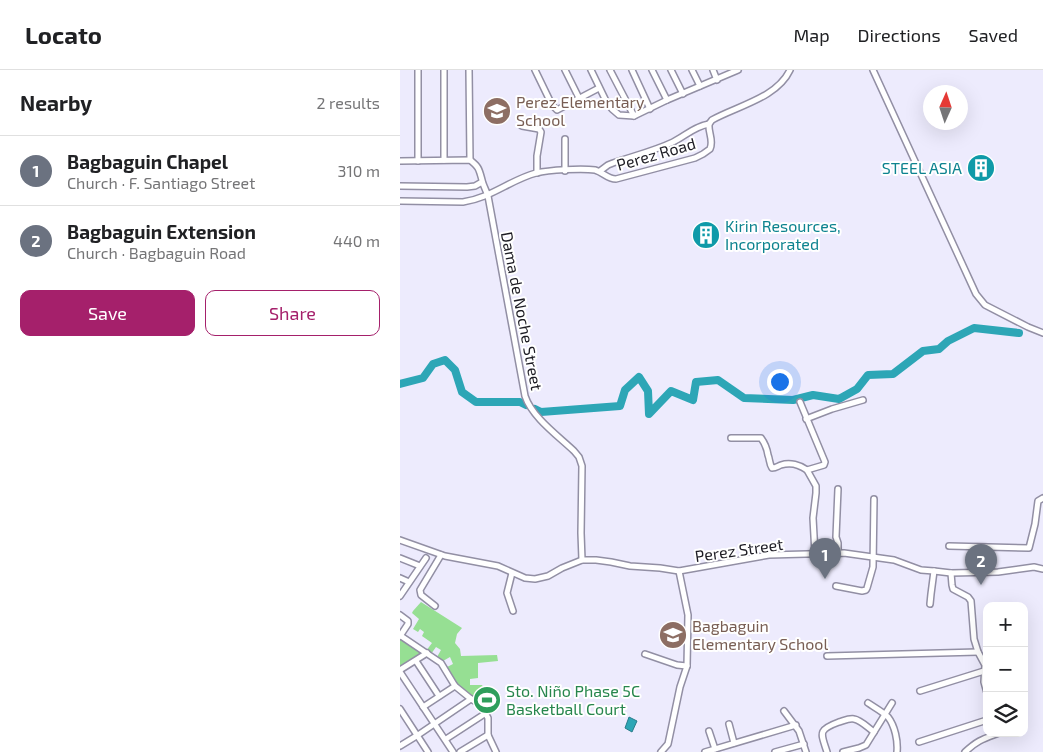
<!DOCTYPE html>
<meta charset="utf-8">
<style>
:root{--surface:#fff;--page:#f6f6f6;--text:#202124;--muted:#757577;--line:#e0e0e0;--accent:#a5206b}
body{margin:0;font-family:"Exo 2",sans-serif;background:var(--page);color:var(--text)}
.controls{position:absolute;right:15px;bottom:15px;display:grid;overflow:hidden;border-radius:10px;box-shadow:0 5px 20px #0002}
.controls button{width:45px;height:45px;display:grid;place-items:center;padding:0;border:0;border-bottom:1px solid var(--line);background:var(--surface);color:var(--text);font:25px sans-serif}
.compass{position:absolute;left:523px;top:15px;width:45px;height:45px;border-radius:50%;background:var(--surface);box-shadow:0 5px 20px #0002;rotate:3deg}
.you{position:absolute;left:379px;top:311px;width:18px;height:18px;margin:-12px;border:4px solid #fff;border-radius:50%;background:#1a73e8;box-shadow:0 0 0 8px #1a73e833}
.badge{display:grid;place-items:center;width:32px;height:32px;border-radius:50%;background:var(--accent);color:#fff;font-size:16px;font-weight:700}
.pin{position:absolute;translate:-50% -41px;filter:drop-shadow(0 1px 2px #0008)}
.pin::after{content:'';position:absolute;top:26px;width:18px;height:15px;background:inherit;clip-path:polygon(0 0,100% 0,50% 100%)}
.list{margin:0;padding:0;list-style:none}
h2{display:flex;justify-content:space-between;align-items:center;height:65px;margin:0;padding:0 20px;font-size:21px}
h2 small{font-size:16px;font-weight:400;color:var(--muted)}
.list li{display:grid;grid-template-columns:32px 1fr auto;gap:15px;align-items:center;box-sizing:border-box;height:70px;padding:0 20px;border-top:1px solid var(--line)}
.list b{display:block;font-size:19px;white-space:nowrap}
.list p{margin:0;font-size:16px;white-space:nowrap;color:var(--muted)}
.list em{font-size:16px;font-style:normal;color:var(--muted)}
.actions{display:flex;gap:10px;padding:15px 20px}
.actions a{flex:1;padding:11px 0;border:1px solid var(--accent);border-radius:10px;text-align:center;font-size:18px;color:var(--accent)}
.actions .main{background:var(--accent);color:#fff}
.icon{flex:none;width:28px;height:28px;fill:none;stroke:currentColor;stroke-width:2;stroke-linecap:round;stroke-linejoin:round}
.map{position:relative;flex:none;width:643px;height:682px;overflow:hidden}
header{display:flex;align-items:center;gap:30px;box-sizing:border-box;height:70px;padding:0 25px;background:var(--surface);border-bottom:1px solid var(--line)}
header strong{font-size:24px}
nav{display:flex;gap:28px;margin-inline-start:auto;font-size:18px}
main{display:flex}
aside{flex:1;background:var(--surface)}
.map>svg:first-child{display:block}
.green{fill:#96df93}
.water{fill:#2da6b6;stroke:#287c8a}
.lines{fill:none;stroke-linecap:round;stroke-linejoin:round}
.river{stroke:#2da6b6;stroke-width:8}
.minor-casing{stroke:#928fa4;stroke-width:8}
.minor{stroke:#fff;stroke-width:5}
.labels{text-anchor:middle;stroke-width:4;stroke-linejoin:round;paint-order:stroke}
.education-label{font-size:16px;fill:#785e54;stroke:#fff;text-anchor:start}
.street-label{font-size:16px;fill:#1c1b23;stroke:#fff}
.culture-label{font-size:16px;fill:#0d838f;stroke:#fff;text-anchor:end}
.leisure-label{font-size:16px;fill:#27864d;stroke:#fff;text-anchor:start}
</style>
<header>
<strong>Locato</strong>
<nav><a>Map</a><a>Directions</a><a>Saved</a></nav>
</header>
<main>
<aside>
<h2>Nearby<small>2 results</small></h2>
<ul class="list">
<li><span class="badge" style="background:#6b7280">1</span><div><b>Bagbaguin Chapel</b><p>Church · F. Santiago Street</p></div><em>310 m</em></li>
<li><span class="badge" style="background:#6b7280">2</span><div><b>Bagbaguin Extension</b><p>Church · Bagbaguin Road</p></div><em>440 m</em></li>
</ul>
<div class="actions"><a class="main">Save</a><a>Share</a></div>
</aside>
<div class="map">
<svg width="643" height="682" viewBox="0 0 643 682">
<rect width="100%" height="100%" fill="#edebfd"/>
<!-- green -->
<g class="green">
<path d="M21,532L62,558L57,564L55,573L60,579L61,586L97,585L98,591L78,593V608L70,609V615H82L87,624L94,629L85,636C81,631 77,630 71,626C60,619 52,610 47,597L53,594L50,587L43,591L37,587L41,580L36,577L31,584L26,581L32,573L22,566L24,562L20,559L18,562L13,559L19,549L12,543L13,541Z"/>
<polygon points="0,570 2,570 22,584 0,598"/>
</g>
<!-- water -->
<polygon class="water" points="229,647 237,651 232,662 225,658"/>
<g class="lines">
<!-- river -->
<g class="river">
<polyline points="0,314 23,308 33,294 45,290 55,300 62,322 76,332 120,332 126,335"/>
<polyline points="135,339 141,342 220,336 225,320 239,307 248,321 249,344 271,321 293,330 296,312 318,310 344,328 393,330 413,325 439,329 457,319 468,305 493,304 523,281 539,279 548,271 574,258 619,263"/>
</g>
<defs>
<g id="minor">
<polyline points="69,0 70,90"/>
<polyline points="135,0 152,35 157,40 199,18"/>
<polyline points="165,0 179,28"/>
<polyline points="191,0 207,33 212,39 219,45 234,46 267,30 338,0"/>
<polyline points="210,0 234,46"/>
<polyline points="232,0 250,39"/>
<polyline points="252,0 267,30"/>
<polyline points="271,0 283,24"/>
<polyline points="292,0 300,16"/>
<polyline points="313,0 317,10"/>
<polyline points="473,0 576,224 585,235 628,257 643,263"/>
<polyline points="122,56 139,59 141,62 137,86 137,103"/>
<polyline points="44,90 44,0"/>
<path d="M0,91L70,90C79,97 79,99 82,110C83,115 86,120 88,126L125,326C132,347 157,365 174,381L179,387L182,396L181,463L182,490"/>
<polyline points="18,91 18,0"/>
<polyline points="165,101 165,69"/>
<path d="M200,101L208,95L213,93C233,86 254,81 273,72C285,66 295,56 309,54"/>
<polyline points="0,116 67,117 75,116 82,112"/>
<path d="M0,131L63,132C91,128 110,110 136,103C149,100 182,98 195,100C203,102 207,109 216,109L295,88L303,84L310,79C314,70 308,63 309,54L312,50C337,36 377,28 390,0"/>
<polyline points="400,332 425,392 424,395 407,400 416,416 416,423 413,448 415,484"/>
<polyline points="406,349 432,339 463,330"/>
<path d="M331,368H361C364,372 367,379 368,385C370,390 369,393 372,398C376,398 378,396 381,395C390,392 400,395 407,400"/>
<polyline points="0,470 45,486 98,496 125,508 135,509 148,506 162,498 182,490 196,490 211,492 230,496 260,498 279,501 369,485 444,483 494,490 521,500 534,501 551,503 598,502 634,497 643,499"/>
<polyline points="549,476 629,478 635,454 638,431 643,428"/>
<polyline points="438,483 438,473 436,467 438,419"/>
<polyline points="0,488 20,496"/>
<polyline points="112,503 107,523 113,541"/>
<polyline points="551,503 552,515 553,519 568,527 571,531 574,569 578,582 585,595 584,612 587,623"/>
<polyline points="0,508 9,512"/>
<polyline points="436,516 462,521 466,520 467,518 473,497 474,429"/>
<polyline points="0,526 26,488"/>
<polyline points="530,534 531,524 534,501"/>
<polyline points="35,536 21,525 20,520 41,485"/>
<polyline points="0,545 8,551 8,554 0,566"/>
<polyline points="1,566 41,593 55,616 71,629 80,634 88,648 88,665 96,682"/>
<polyline points="245,584 277,595 287,596"/>
<polyline points="427,586 578,582"/>
<polyline points="16,591 39,626"/>
<polyline points="0,600 27,583"/>
<polyline points="0,602 53,682"/>
<polyline points="520,621 584,601"/>
<path d="M468,633C474,637 483,642 488,647C495,656 498,671 497,682"/>
<polyline points="23,637 55,616"/>
<polyline points="0,639 28,682"/>
<polyline points="384,641 399,661 406,682"/>
<polyline points="329,654 334,673"/>
<polyline points="309,661 315,679"/>
<polyline points="46,669 86,643"/>
<polyline points="519,672 587,650"/>
<polyline points="0,676 18,665 71,629"/>
<polyline points="60,682 88,665"/>
<polyline points="261,682 268,674 280,617 287,596 288,545 279,501"/>
<polyline points="305,682 396,655"/>
<polyline points="375,682 404,674"/>
<path d="M427,682C421,663 417,660 439,652C443,651 449,648 454,649C461,650 468,658 474,662"/>
<polyline points="443,682 459,678 466,675 492,633"/>
<path d="M565,682C578,670 583,669 599,663"/>
</g>
</defs>
<!-- minor casing -->
<use href="#minor" class="minor-casing"/>
<!-- minor -->
<use href="#minor" class="minor"/>
</g>
<!-- icons -->
<defs>
<symbol id="school-disc" viewBox="-11 -11 22 22"><circle r="9.5" fill="#8d6e63" stroke="#fff"/><path d="M0-5L7-2L0 1L-7-2ZM-4 1L0 2.5L4 1V4Q0 6-4 4Z" fill="#fff"/></symbol>
<symbol id="building-disc" viewBox="-11 -11 22 22"><circle r="9.5" fill="#0f9aa8" stroke="#fff"/><path d="M-4-6H4V6H1V3H-1V6H-4ZM-2.5-4.3h1.7v1.8h-1.7ZM.8-4.3h1.7v1.8H.8ZM-2.5-1h1.7V.8h-1.7ZM.8-1h1.7V.8H.8Z" fill="#fff"/></symbol>
<symbol id="stadium-disc" viewBox="-11 -11 22 22"><circle r="9.5" fill="#2e9e5b" stroke="#fff"/><path d="M0-5a6.5 5 0 1 0 0 10a6.5 5 0 1 0 0-10ZM-3.5-1.8h7v3.6h-7Z" fill="#fff"/></symbol>
</defs>
<g fill-rule="evenodd">
<use href="#school-disc" x="81" y="25" width="32" height="32"/>
<use href="#building-disc" x="565" y="82" width="32" height="32"/>
<use href="#building-disc" x="290" y="149" width="32" height="32"/>
<use href="#school-disc" x="257" y="549" width="32" height="32"/>
<use href="#stadium-disc" x="71" y="614" width="32" height="32"/>
</g>
<g class="labels">
<!-- education labels -->
<g class="education-label">
<text x="116" y="38">Perez Elementary<tspan x="116" dy="18">School</tspan></text>
<text x="292" y="562">Bagbaguin<tspan x="292" dy="18">Elementary School</tspan></text>
</g>
<!-- street labels -->
<g class="street-label">
<text transform="translate(256 84) rotate(-16)" y="6">Perez Road</text>
<text transform="translate(122 241) rotate(79)" y="6">Dama de Noche Street</text>
<text transform="translate(339 480) rotate(-8)" y="6">Perez Street</text>
</g>
<!-- culture labels -->
<g class="culture-label">
<text x="562" y="104">STEEL ASIA</text>
<text x="325" y="162" text-anchor="start">Kirin Resources,<tspan x="325" dy="18">Incorporated</tspan></text>
</g>
<!-- leisure labels -->
<g class="leisure-label">
<text x="106" y="627">Sto. Niño Phase 5C<tspan x="106" dy="18">Basketball Court</tspan></text>
</g>
</g>
</svg>
<div class="controls">
<button>+</button>
<button>−</button>
<button><svg class="icon" aria-label="layers" viewBox="0 0 24 24"><path d="M12 4l9 5-9 5-9-5zM3 14l9 5 9-5"/></svg></button>
</div>
<svg class="compass" viewBox="-18 -18 36 36"><path d="M0-13l5 13h-10z" fill="#e53935"/><path d="M0 13l5-13h-10z" fill="#757577"/></svg>
<div class="you"></div>
<div class="pin badge" style="left:425px;top:509px;background:#6b7280">1</div>
<div class="pin badge" style="left:581px;top:515px;background:#6b7280">2</div>
</div>
</main>
